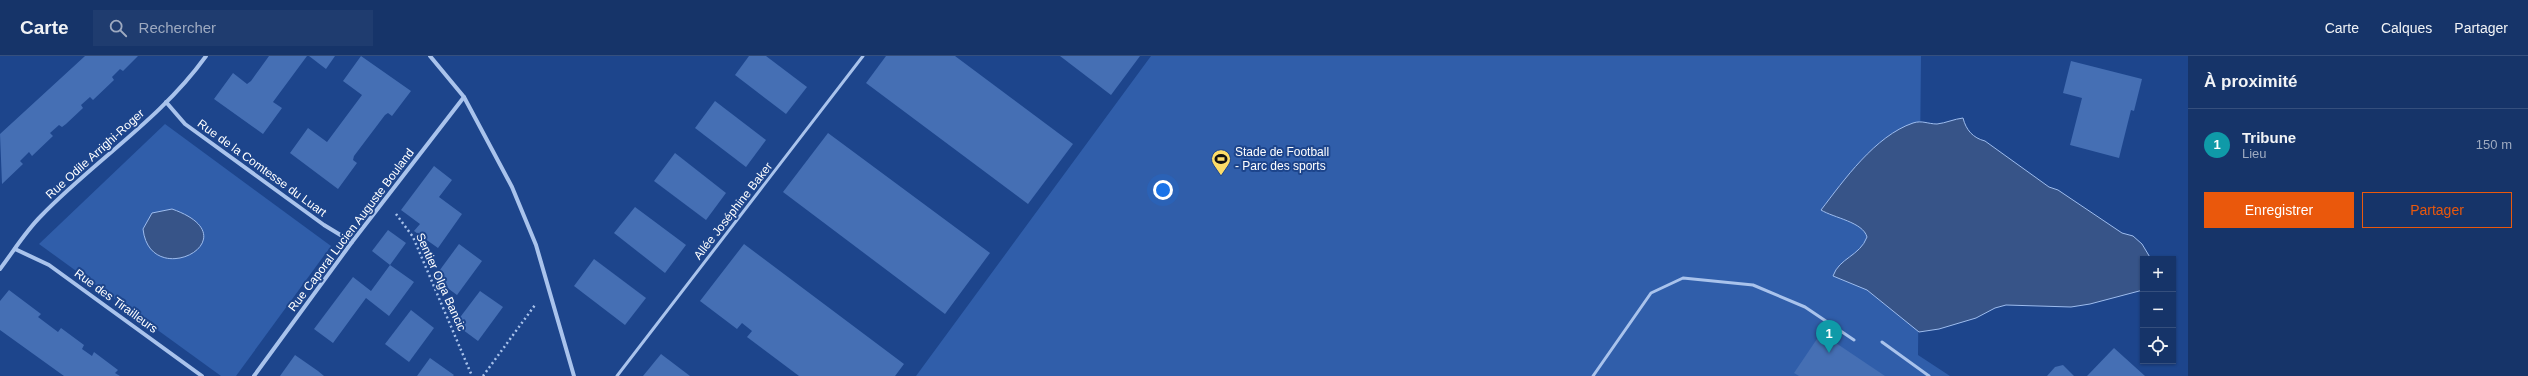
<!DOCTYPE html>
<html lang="fr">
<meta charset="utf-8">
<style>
:root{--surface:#163469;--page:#1f3c6f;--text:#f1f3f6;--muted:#9eaac0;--line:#354f7d;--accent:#ea580c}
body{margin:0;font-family:Arial,sans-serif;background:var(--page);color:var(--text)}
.controls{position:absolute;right:12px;bottom:12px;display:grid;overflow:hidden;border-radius:0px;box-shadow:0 1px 3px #0004}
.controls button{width:36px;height:36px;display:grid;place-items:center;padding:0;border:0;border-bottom:1px solid var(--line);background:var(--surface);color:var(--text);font:20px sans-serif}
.you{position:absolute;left:1163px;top:134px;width:14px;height:14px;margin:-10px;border:3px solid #fff;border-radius:50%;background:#1a73e8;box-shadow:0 0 0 6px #1a73e833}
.badge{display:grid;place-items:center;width:26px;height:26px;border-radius:50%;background:var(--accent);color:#fff;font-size:13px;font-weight:700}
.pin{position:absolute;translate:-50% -33px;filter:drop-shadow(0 1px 2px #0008)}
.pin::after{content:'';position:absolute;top:21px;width:14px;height:12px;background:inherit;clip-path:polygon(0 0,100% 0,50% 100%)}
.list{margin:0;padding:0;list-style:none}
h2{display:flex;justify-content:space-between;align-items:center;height:52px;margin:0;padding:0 16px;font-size:17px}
h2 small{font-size:13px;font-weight:400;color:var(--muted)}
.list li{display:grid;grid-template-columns:26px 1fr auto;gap:12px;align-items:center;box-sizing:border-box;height:72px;padding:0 16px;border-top:1px solid var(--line)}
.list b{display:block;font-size:15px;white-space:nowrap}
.list p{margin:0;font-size:13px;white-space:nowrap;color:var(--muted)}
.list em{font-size:13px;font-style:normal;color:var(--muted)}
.actions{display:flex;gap:8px;padding:12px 16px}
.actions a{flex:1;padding:9px 0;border:1px solid var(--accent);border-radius:0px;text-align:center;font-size:14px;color:var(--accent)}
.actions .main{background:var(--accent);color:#fff}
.icon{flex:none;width:22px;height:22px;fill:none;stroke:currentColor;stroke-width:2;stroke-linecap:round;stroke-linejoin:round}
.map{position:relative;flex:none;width:2188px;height:320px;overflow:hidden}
header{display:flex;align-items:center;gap:24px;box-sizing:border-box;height:56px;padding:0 20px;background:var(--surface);border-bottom:1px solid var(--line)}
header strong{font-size:19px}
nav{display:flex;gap:22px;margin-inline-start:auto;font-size:14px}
.search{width:280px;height:36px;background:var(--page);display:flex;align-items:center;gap:10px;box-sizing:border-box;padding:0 14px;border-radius:0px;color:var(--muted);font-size:15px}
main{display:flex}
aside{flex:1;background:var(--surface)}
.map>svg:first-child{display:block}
.green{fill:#305eaa}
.water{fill:#375488;stroke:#9dbcee}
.building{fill:#456fb4}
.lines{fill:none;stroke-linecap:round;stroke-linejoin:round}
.path{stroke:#a9c3ec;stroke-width:2.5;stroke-dasharray:2 3;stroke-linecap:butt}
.lane{stroke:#a9c3ec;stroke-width:3}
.street{stroke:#a9c3ec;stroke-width:4}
.labels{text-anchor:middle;stroke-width:4;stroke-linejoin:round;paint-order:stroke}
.poi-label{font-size:12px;fill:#fff;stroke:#1d458c;text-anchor:start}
.street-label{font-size:12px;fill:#fff;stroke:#1d458c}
</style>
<header>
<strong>Carte</strong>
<div class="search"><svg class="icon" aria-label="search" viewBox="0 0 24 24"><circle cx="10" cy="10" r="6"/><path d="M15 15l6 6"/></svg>Rechercher</div>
<nav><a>Carte</a><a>Calques</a><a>Partager</a></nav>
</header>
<main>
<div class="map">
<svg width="2188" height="320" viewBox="0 0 2188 320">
<rect width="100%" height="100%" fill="#1d458c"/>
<!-- green -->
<g class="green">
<polygon points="1151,0 1921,0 1918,299 1950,320 916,320"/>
<polygon points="165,68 331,190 236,320 221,320 39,188"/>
</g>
<!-- water -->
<g class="water">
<path d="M1963,62C1966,74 1973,82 1985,85L2049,131L2058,134L2122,177L2133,180L2142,188L2151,203H2143V234L2090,248L2071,251L2006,249L1995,252L1976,262L1939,273L1919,276L1867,234L1833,220C1839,202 1860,200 1867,181C1863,166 1834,162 1821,154C1844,124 1875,80 1913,67C1922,64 1928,68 1937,68C1946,67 1954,63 1963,62Z"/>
<path d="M172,153C255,182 150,237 143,173L152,157Z"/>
</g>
<!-- building -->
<g class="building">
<polygon points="85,0 138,0 123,15 120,13 112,21 114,24 93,44 90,41 81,49 83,52 66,68 62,71 59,69 50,77 53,80 32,100 29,96 20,105 23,108 2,128 0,78"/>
<polygon points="269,0 307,0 273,46 282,52 263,78 214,43 233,17 247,28 251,25"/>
<polygon points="309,0 335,0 326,13"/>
<polygon points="361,0 411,35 392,60 388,57 385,59 354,100 353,104 357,107 338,133 290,97 308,72 327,86 362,39 343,25"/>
<polygon points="749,0 766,0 807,31 786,58 735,19"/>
<polygon points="886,0 955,0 1073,88 1028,148 866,27"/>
<polygon points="1060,0 1140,0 1111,39"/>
<polygon points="2071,5 2142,23 2134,55 2131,54 2119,102 2070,89 2082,42 2063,37"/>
<polygon points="715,45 766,84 746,111 695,72"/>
<polygon points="828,77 990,197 945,258 783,136"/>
<polygon points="675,97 726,137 706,164 654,125"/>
<polygon points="434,110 452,124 439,141 462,158 438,192 414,175 420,168 401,154"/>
<polygon points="635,151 686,189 665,217 614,177"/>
<polygon points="388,174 406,187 390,209 372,195"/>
<polygon points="459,188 482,205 457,239 434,222"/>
<polygon points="744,188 904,308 895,320 799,320 747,281 752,275 742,267 737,273 700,245"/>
<polygon points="594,203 646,242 625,269 574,230"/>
<polygon points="390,209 414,226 389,260 366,242 333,287 314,273 353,221 371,235"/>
<polygon points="9,234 41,258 38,261 58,276 61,272 84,289 82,293 92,300 94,296 118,314 115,317 120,320 64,320 0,274 0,245"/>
<polygon points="480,235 503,251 478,285 455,268"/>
<polygon points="411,254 434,272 409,306 385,288"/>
<polygon points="1821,277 1885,320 1799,320 1794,317"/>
<polygon points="2114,292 2145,320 2087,320"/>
<polygon points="661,298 690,320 643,320"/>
<polygon points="295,299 318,315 324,320 280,320"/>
<polygon points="430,302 454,319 453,320 417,320"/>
<polygon points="2063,309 2074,320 2047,320 2055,311"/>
</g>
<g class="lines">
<!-- path -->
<g class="path">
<polyline points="396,158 413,181 472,320"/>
<polyline points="483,320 535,249"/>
</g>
<!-- lane -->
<g class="lane">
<polyline points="1882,286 1929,320"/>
<polyline points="617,320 863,0"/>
<polyline points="1593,320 1651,237 1683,222 1753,229 1805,251 1854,284"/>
</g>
<!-- street -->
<g class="street">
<polyline points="430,0 464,41 512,131 536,189 574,320"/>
<polyline points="166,46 185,68 324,169 352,186"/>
<polyline points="15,193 49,209 202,320"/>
<path d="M0,213C13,196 25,176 41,160C94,105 161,63 206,0"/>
<polyline points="254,320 352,186 464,41"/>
</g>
</g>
<!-- icons -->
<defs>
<symbol id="stadium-pin" viewBox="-11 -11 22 30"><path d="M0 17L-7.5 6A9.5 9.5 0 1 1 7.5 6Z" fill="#fcdc68" stroke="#1d458c"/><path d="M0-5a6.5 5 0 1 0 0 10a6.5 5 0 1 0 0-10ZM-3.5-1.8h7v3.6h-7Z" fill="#111"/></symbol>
</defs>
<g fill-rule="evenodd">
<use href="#stadium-pin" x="1210" y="92" width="22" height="30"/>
</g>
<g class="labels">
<!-- poi labels -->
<g class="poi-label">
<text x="1235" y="100">Stade de Football<tspan x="1235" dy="14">- Parc des sports</tspan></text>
</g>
<!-- street labels -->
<g class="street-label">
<text transform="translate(95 98) rotate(-42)" y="4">Rue Odile Arrighi-Roger</text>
<text transform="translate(262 112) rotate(36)" y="4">Rue de la Comtesse du Luart</text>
<text transform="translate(733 155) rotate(-52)" y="4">Allée Joséphine Baker</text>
<text transform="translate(351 174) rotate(-53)" y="4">Rue Caporal Lucien Auguste Bouland</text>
<text transform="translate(441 226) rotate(66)" y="4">Sentier Olga Bancic</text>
<text transform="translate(116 245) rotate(36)" y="4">Rue des Tirailleurs</text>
</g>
</g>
</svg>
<div class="controls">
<button>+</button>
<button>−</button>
<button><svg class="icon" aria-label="locate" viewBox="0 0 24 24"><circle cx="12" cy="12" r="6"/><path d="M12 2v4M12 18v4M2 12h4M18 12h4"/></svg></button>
</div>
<div class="you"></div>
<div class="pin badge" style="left:1829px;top:297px;background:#0f9aa8">1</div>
</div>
<aside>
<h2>À proximité<small></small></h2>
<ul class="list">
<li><span class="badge" style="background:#0f9aa8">1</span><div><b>Tribune</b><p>Lieu</p></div><em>150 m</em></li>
</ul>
<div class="actions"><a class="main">Enregistrer</a><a>Partager</a></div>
</aside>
</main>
